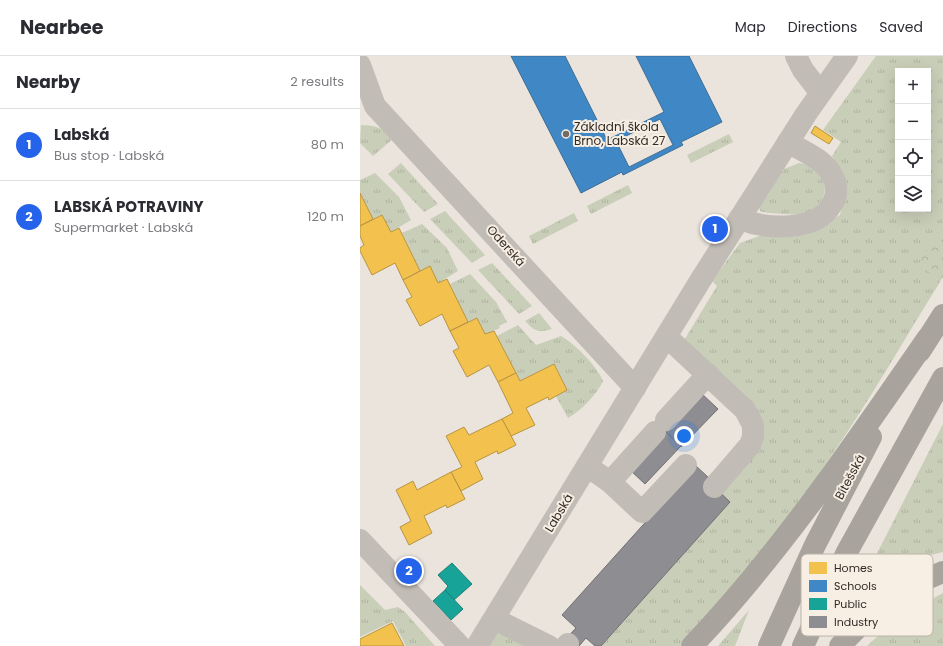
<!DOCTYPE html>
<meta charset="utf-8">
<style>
:root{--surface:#fff;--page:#f2f2f3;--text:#2b2b33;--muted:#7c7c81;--line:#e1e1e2;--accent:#2563eb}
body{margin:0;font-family:Poppins,sans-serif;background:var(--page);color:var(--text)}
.controls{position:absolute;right:12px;top:12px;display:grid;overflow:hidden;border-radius:0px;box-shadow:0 4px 16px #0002}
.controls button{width:36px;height:36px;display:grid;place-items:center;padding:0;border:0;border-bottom:1px solid var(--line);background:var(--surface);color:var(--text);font:20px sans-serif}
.you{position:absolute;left:324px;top:380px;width:14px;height:14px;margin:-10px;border:3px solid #fff;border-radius:50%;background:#1a73e8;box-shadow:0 0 0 6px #1a73e833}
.badge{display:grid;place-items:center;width:26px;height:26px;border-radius:50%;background:var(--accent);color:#fff;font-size:13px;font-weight:700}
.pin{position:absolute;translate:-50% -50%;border:2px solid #fff;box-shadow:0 1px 4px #0006}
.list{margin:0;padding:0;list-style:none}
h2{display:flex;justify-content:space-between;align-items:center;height:52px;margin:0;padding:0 16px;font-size:17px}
h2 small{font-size:13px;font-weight:400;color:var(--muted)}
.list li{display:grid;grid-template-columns:26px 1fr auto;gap:12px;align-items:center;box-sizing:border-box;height:72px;padding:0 16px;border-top:1px solid var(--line)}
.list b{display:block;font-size:15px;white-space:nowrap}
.list p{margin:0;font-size:13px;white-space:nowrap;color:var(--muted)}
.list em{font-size:13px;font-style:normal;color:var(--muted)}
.icon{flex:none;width:22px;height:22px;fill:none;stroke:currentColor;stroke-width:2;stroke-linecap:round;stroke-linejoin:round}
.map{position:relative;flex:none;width:583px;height:590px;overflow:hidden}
header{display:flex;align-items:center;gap:24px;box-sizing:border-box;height:56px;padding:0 20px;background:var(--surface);border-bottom:1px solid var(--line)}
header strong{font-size:19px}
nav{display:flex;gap:22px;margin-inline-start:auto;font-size:14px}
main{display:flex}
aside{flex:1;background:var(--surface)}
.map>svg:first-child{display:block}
.grass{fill:url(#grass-tufts);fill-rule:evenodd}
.forest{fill:url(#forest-crowns)}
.homes{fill:#f2c14e;stroke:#b89442}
.schools{fill:#3f88c5;stroke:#3b6c95;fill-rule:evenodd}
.public{fill:#17a398;stroke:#1f7f76}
.industry{fill:#8d8d92;stroke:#726f72}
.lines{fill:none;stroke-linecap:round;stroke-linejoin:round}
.minor{stroke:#c2bcb6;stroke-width:22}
.highway{stroke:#a8a39c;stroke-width:22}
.poi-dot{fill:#726b66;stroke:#f7efe3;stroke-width:1.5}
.labels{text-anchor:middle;stroke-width:4;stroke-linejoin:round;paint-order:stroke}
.poi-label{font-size:12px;fill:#322a26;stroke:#f7efe3;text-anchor:start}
.street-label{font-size:12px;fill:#322a26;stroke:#f7efe3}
.key{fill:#f7efe3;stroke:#bcb4aa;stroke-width:1}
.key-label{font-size:11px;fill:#322a26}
</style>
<header>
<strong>Nearbee</strong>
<nav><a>Map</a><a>Directions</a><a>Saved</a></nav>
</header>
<main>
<aside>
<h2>Nearby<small>2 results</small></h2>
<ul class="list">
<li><span class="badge">1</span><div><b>Labská</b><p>Bus stop · Labská</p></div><em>80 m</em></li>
<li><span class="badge">2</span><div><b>LABSKÁ POTRAVINY</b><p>Supermarket · Labská</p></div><em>120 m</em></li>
</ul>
</aside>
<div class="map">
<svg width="583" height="590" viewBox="0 0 583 590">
<defs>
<pattern id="grass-tufts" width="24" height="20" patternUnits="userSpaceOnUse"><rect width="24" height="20" fill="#c9ceb8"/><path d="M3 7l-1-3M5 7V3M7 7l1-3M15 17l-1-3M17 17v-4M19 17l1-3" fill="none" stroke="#adb19e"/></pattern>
<pattern id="forest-crowns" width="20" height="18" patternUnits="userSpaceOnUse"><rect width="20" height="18" fill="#c9ceb8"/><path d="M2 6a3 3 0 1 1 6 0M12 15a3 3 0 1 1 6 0" fill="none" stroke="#adb19e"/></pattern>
</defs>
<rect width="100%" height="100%" fill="#eae4dd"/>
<!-- grass -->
<g class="grass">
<path d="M516,0H583V168L560,207L580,226C543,285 509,346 469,403C425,469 375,533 320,590H241L370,446L358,435L399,379L323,286L357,230L352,225L380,187L402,179H445L480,159C487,132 488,123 472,100L481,86L463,74ZM538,15H568V153H538Z"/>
<path d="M1,69C15,69 23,72 34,82L13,100L0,87Z"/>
<polygon points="369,78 373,86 331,107 327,99"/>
<polygon points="41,107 78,148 64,156 28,118"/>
<path d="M439,107C462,110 475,135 455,151C453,153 450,156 447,157C440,159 430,158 422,158C415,157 407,158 400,155L399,151L424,113Z"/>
<polygon points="15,117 39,141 51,164 31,176 22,159 13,163 0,137 0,124"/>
<polygon points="268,129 272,137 231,158 227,150"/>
<polygon points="85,155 125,199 112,207 70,163"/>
<polygon points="214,157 218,165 173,188 169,180"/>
<polygon points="62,168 87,192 98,215 78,227 70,210 60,215 42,177"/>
<polygon points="132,207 172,250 159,258 118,214"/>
<polygon points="110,218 136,246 147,266 139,270 140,272 125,278 117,262 108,266 90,228"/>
<path d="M179,257L192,273C177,277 176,276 165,265Z"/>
<path d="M158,269L176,289L201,280C215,288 237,310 243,325C237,338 222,354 208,362L196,340L207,334L194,308L160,325L137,280Z"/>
<polygon points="583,368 583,496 571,499 483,564"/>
<polygon points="0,529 25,554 38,551 45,556 75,590 46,590 33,565 0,581"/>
<path d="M583,537V590H507C530,568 555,552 583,537Z"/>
<polygon points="389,554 375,590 358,590"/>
<polygon points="146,575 177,590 128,590 135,578"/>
</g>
<!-- forest -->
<polygon class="forest" points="583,168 583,221 580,226 559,207"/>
<!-- homes -->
<g class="homes">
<polygon points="455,70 473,82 469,88 451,77"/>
<polygon points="0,137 13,163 0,170"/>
<polygon points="22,159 31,176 39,172 60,215 43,224 35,207 12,219 0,195 0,192 4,189 0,180 0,170"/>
<polygon points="70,210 78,227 87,223 108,266 90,275 82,258 60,270 46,244 52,241 43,224"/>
<polygon points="117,262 125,278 134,275 156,317 138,326 129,309 107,321 93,295 99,292 90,275"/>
<polygon points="194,308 207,334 189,344 188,341 166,352 175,369 151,380 142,363 153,357 138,326 156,317 160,325"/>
<polygon points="142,363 156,389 138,398 137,395 115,406 123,423 101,435 91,416 102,411 86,380 104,371 109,379"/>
<polygon points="91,416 105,443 87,452 86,449 64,460 72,477 49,489 40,471 51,465 36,434 53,425 57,434"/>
<polygon points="32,567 44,590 0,590 0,583"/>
</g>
<!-- schools -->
<path class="schools" d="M151,0H205L247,84L304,56L276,0H329L362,66L321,86L323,89L263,119L262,116L221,137ZM300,63L313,89L269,111L256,85Z"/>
<!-- public -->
<g class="public">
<polygon points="92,507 112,528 94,544 85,534 88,530 78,519"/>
<polygon points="85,534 103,553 91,564 73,545"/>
</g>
<!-- industry -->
<g class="industry">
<polygon points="341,337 358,353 321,391 305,375"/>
<polygon points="305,375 321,390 285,428 269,413"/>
<polygon points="336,410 350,423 348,425 370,446 241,590 235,590 226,582 219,590 209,590 204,585 216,572 202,559"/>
</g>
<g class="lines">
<!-- minor -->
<g class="minor">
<polyline points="436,0 443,14 460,36"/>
<polyline points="0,9 15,50 275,332"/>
<path d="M379,163C406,173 456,177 472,148C478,139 477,128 472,119C464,103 442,95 428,86"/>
<polyline points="307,281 385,354 393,369 393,381 390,389 354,431"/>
<polyline points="306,364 348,318"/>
<polyline points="227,410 250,426 282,456 326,409"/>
<polyline points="250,426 295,376"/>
<polyline points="0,484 100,590"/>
<polyline points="134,563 189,590"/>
<polyline points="117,590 340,225 446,58 487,0"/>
<polyline points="206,590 208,588"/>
</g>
<!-- highway -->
<g class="highway">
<polyline points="560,295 583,259"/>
<path d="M332,590C419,499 495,387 567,283"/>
<polyline points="409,590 455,489 511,381"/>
<polyline points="443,590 487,496 583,322"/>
<path d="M480,590C508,559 544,531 583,516"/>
</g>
</g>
<!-- markers -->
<circle class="poi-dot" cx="206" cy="78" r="4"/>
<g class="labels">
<!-- poi labels -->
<g class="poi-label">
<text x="214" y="75">Základní škola<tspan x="214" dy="14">Brno, Labská 27</tspan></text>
</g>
<!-- street labels -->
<g class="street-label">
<text transform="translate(146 190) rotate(48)" y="4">Oderská</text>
<text transform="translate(490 421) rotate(-62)" y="4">Bítešská</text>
<text transform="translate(199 457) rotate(-59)" y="4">Labská</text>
</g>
</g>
<!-- legend -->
<rect x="441" y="498" width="132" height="82" rx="6" class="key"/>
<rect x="449" y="506" width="18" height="12" fill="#f2c14e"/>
<rect x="449" y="524" width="18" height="12" fill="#3f88c5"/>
<rect x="449" y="542" width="18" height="12" fill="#17a398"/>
<rect x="449" y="560" width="18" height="12" fill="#8d8d92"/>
<g class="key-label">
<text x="474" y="516">Homes</text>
<text x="474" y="534">Schools</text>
<text x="474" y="552">Public</text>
<text x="474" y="570">Industry</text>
</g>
</svg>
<div class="controls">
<button>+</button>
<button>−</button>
<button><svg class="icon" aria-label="locate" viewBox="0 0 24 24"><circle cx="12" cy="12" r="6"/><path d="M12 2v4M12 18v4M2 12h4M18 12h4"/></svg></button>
<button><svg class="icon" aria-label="layers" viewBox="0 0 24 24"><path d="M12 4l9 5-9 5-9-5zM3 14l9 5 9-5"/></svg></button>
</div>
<div class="you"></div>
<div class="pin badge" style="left:355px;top:173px">1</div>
<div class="pin badge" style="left:49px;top:515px">2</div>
</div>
</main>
